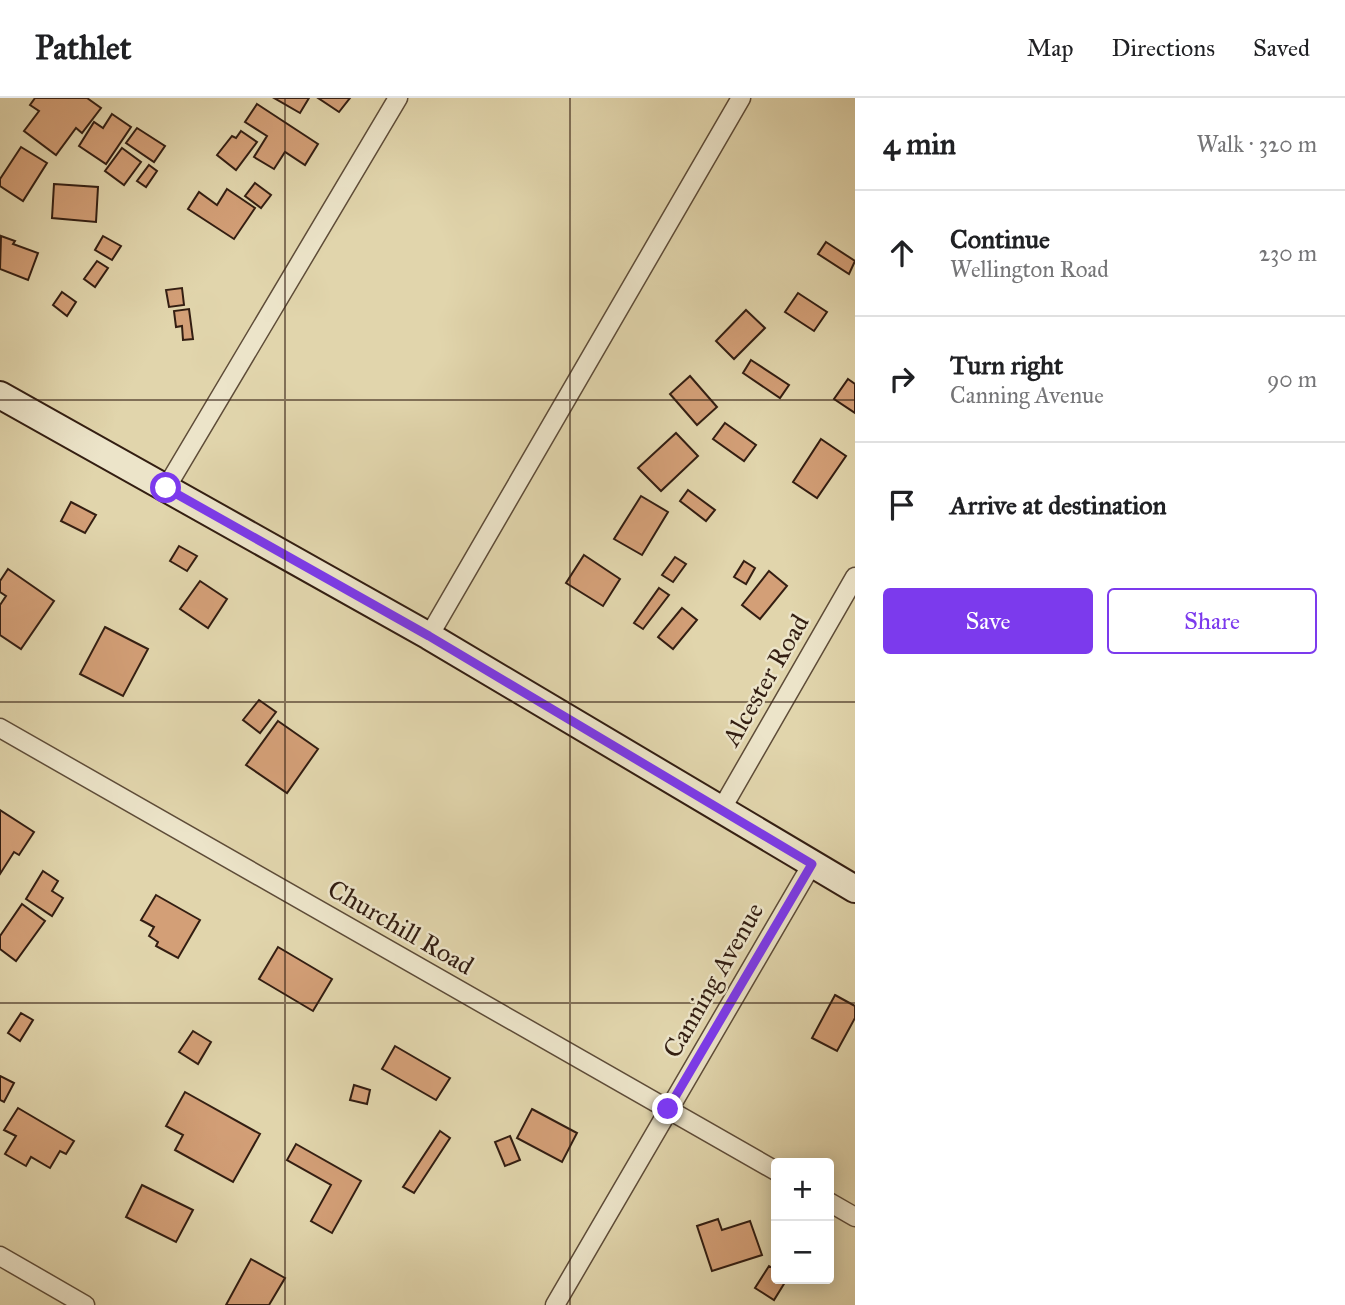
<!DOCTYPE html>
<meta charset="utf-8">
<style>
:root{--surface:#fff;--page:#f6f6f6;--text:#202124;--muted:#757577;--line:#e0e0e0;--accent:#7c3aed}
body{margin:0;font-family:"IM FELL Great Primer",serif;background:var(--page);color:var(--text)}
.controls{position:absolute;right:21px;bottom:21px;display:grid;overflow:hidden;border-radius:7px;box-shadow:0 4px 18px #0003}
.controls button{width:63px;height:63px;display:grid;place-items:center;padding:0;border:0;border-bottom:2px solid var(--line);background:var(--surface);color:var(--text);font:35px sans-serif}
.stop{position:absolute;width:21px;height:21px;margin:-16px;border:5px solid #7c3aed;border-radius:50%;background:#fff}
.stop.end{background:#7c3aed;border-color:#fff;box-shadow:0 2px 7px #0008}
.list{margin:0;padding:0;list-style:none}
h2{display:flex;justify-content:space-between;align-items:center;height:91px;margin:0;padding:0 28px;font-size:30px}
h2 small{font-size:23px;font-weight:400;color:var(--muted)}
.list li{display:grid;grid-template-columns:46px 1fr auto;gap:21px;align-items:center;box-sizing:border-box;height:126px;padding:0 28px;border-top:2px solid var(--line)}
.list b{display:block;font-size:26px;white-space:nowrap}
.list p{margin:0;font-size:23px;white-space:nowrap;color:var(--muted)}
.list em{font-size:23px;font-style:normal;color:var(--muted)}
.actions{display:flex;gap:14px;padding:21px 28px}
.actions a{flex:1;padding:16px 0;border:2px solid var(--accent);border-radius:7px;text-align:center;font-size:24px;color:var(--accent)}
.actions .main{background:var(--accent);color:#fff}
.icon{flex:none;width:38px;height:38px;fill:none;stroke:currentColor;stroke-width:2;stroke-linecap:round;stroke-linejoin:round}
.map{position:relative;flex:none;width:855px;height:1207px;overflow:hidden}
header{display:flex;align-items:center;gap:42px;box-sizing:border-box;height:98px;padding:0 35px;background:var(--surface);border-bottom:2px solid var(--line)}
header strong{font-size:33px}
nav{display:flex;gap:38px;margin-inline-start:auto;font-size:24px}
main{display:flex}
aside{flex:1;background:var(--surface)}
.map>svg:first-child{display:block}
.building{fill:#d39f77;stroke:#331e12;stroke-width:2}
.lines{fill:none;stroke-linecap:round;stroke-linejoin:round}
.minor-casing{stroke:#5e4c38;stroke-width:21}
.secondary-casing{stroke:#331e12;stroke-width:30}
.minor{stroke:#ece4c9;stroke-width:18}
.secondary{stroke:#ece4c9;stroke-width:26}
.route{stroke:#7c3aed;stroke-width:9}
.grid{fill:none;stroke:#331e12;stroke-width:2;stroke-opacity:0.55}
.labels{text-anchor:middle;stroke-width:5;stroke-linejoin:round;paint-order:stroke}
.street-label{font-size:26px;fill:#331e12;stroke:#ece4c9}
</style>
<header>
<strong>Pathlet</strong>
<nav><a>Map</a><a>Directions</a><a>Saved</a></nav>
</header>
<main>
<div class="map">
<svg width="855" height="1207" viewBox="0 0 855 1207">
<rect width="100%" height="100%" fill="#e1d5ac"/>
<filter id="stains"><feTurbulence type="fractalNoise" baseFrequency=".00286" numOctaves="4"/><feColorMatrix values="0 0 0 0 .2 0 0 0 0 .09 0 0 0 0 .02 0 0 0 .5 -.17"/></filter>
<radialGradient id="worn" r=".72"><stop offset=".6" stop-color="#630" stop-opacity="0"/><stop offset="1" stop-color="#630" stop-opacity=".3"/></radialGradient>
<!-- building -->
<g class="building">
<polygon points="35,0 87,0 101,10 82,35 76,30 56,57 24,33 39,13 30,7"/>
<polygon points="274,0 309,0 300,15"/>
<polygon points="318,0 350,0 339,14"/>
<polygon points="257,6 318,46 305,67 285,54 274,71 254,59 267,38 245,24"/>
<polygon points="112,16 131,29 106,66 79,48 94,24 103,30"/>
<polygon points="137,30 165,48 154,64 126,45"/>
<polygon points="241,33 257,44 236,72 217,57 232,38 236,40"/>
<polygon points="21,49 47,65 23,103 0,88 0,81"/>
<polygon points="122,50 141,64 124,87 105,73"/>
<polygon points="149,67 157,73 146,89 137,83"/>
<polygon points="255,85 271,97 261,110 245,98"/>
<polygon points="54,86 98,89 96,124 52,120"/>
<polygon points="227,91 255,110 234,141 188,111 199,94 217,107"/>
<polygon points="1,138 15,143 13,146 38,155 28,182 0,171"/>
<polygon points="103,138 121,148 112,162 95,152"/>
<polygon points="826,144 855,163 849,176 818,156"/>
<polygon points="97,163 108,170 95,189 84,181"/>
<polygon points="182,190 184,207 169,209 166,192"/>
<polygon points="62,194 76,204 67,218 53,207"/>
<polygon points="798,195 827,214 814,233 785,214"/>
<polygon points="189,211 193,241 183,242 182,228 176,229 174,213"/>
<polygon points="746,212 765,230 734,261 716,243"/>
<polygon points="751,262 789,287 780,300 743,275"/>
<polygon points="690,278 717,309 697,327 670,296"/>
<polygon points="848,281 855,286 855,315 834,301"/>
<polygon points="725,325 756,347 744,363 713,341"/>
<polygon points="676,335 698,358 661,393 638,370"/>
<polygon points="821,341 846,358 817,400 793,384"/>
<polygon points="688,392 715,412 706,423 680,403"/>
<polygon points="641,398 668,414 642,457 614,441"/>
<polygon points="71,404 96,417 85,435 61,423"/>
<polygon points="179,448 197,458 187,473 170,463"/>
<polygon points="584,457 620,481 603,508 566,485"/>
<polygon points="675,459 686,466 673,484 662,477"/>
<polygon points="744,463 755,470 746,486 734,479"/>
<polygon points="8,471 54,503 21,551 0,537 0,507 6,498 0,494 0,483"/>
<polygon points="769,473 787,488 760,521 742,507"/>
<polygon points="200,483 227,501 208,530 180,511"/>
<polygon points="659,490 669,497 643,531 634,525"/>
<polygon points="682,510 697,522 673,551 658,539"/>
<polygon points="105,529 148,551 123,598 80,576"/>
<polygon points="259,602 276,614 260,635 243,622"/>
<polygon points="278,623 318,651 287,695 246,667"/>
<polygon points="0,712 34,734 19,757 14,754 0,776"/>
<polygon points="43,773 58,783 52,793 63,800 52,818 26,801"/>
<polygon points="156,797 200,822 178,860 156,848 158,844 149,838 154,829 141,822"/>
<polygon points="22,806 45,823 16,863 0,851 0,838"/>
<polygon points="278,849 332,881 313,913 259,881"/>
<polygon points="835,897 855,908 855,920 837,953 812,940"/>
<polygon points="21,915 33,922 20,943 8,935"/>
<polygon points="193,933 211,944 198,966 179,954"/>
<polygon points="395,948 450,980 436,1002 382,971"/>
<polygon points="0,978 14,985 4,1004 0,1002"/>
<polygon points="354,987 370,992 367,1006 350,1002"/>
<polygon points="185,994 260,1036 233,1084 175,1052 183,1037 166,1028"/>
<polygon points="18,1010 74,1043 66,1056 60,1053 50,1070 31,1059 26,1068 5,1056 16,1038 4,1032"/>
<polygon points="532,1011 577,1035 562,1064 517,1040"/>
<polygon points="440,1033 450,1040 414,1095 403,1089"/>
<polygon points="510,1038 520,1062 505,1068 495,1044"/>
<polygon points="296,1046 361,1083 332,1135 311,1123 331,1087 287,1062"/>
<polygon points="142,1087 193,1112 176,1144 126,1119"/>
<polygon points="718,1121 722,1132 750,1123 762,1157 712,1173 697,1128"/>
<polygon points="251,1161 285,1180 269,1207 226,1207"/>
<polygon points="769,1168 776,1172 776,1181 787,1181 774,1202 755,1190"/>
</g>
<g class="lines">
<defs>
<g id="minor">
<polyline points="166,390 398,0"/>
<polyline points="429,538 741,0"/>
<polyline points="0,630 776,1073"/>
<polyline points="721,712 855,479"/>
<polyline points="829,1104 855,1119"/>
<polyline points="0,1158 85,1207"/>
<polyline points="555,1207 812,766"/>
</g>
<polyline id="secondary" points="0,297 429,538 855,791"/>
</defs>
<!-- minor casing -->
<use href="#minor" class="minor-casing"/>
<!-- secondary casing -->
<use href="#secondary" class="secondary-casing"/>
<!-- minor -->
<use href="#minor" class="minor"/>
<!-- secondary -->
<use href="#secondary" class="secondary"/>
</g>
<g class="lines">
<!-- route -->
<polyline class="route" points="166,390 429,538 812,766 668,1011"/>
</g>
<!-- grid -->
<path class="grid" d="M285,0V1207M570,0V1207M0,302H855M0,604H855M0,905H855"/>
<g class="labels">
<!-- street labels -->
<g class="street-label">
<text transform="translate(765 582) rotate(-60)" y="9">Alcester Road</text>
<text transform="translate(401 829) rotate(30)" y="9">Churchill Road</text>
<text transform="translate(713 882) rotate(-60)" y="9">Canning Avenue</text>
</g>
</g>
<rect width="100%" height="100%" filter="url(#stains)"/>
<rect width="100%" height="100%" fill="url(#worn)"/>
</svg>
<div class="controls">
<button>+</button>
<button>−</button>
</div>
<div class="stop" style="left:166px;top:390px"></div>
<div class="stop end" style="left:668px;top:1011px"></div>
</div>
<aside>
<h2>4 min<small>Walk · 320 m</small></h2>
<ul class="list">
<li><svg class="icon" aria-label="ahead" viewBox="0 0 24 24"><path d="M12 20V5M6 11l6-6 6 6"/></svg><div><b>Continue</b><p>Wellington Road</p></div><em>230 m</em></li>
<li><svg class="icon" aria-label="right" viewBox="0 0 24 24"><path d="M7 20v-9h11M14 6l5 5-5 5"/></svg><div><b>Turn right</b><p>Canning Avenue</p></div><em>90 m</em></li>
<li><svg class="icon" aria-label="arrive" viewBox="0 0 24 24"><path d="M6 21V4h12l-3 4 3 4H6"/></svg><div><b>Arrive at destination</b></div></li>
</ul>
<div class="actions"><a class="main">Save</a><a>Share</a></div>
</aside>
</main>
